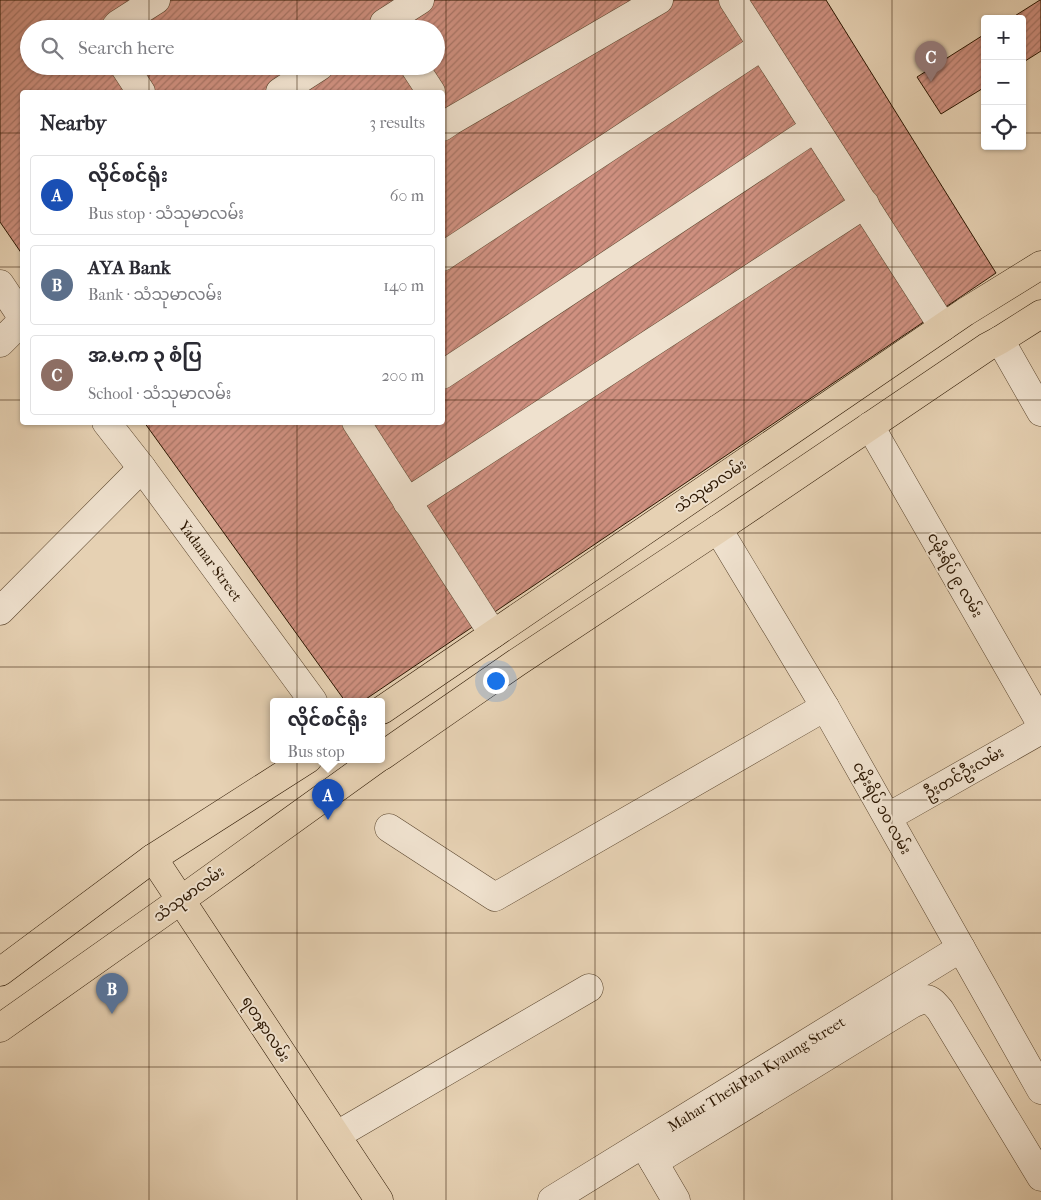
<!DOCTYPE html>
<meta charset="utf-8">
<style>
:root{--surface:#fff;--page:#f2f2f3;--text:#2b2b33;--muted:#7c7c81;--line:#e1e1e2;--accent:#0b8043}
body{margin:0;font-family:"IM FELL French Canon","Noto Sans Myanmar",serif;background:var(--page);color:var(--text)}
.controls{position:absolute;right:15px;top:15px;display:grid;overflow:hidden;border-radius:5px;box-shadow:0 1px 4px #0004}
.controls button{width:45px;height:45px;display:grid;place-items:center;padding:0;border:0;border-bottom:1px solid var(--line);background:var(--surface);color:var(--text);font:25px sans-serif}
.you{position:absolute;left:495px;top:680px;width:18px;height:18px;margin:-12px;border:4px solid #fff;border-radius:50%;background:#1a73e8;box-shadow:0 0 0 8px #1a73e833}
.badge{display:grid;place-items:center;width:32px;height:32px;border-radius:50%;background:var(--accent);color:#fff;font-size:16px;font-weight:700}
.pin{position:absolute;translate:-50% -41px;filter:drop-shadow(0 1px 2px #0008)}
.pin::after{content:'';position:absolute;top:26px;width:18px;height:15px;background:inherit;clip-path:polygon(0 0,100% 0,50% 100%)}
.popup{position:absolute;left:270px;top:698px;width:115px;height:65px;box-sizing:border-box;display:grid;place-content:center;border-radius:5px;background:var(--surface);filter:drop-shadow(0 1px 4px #0005);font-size:16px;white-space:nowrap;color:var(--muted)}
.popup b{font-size:19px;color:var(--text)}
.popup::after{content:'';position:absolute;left:50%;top:100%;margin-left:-10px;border:10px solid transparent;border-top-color:var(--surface)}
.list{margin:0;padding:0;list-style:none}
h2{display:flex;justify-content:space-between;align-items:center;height:65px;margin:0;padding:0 20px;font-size:21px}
h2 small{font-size:16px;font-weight:400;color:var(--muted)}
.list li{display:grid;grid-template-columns:32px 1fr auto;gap:15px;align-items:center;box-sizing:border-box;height:80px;margin:0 10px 10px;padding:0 10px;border:1px solid var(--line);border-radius:5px}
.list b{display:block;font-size:19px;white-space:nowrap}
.list p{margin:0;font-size:16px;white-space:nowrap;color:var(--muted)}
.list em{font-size:16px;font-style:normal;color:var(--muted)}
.icon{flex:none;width:28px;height:28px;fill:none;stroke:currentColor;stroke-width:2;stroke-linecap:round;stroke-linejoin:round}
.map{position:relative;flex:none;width:1041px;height:1200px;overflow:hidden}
.search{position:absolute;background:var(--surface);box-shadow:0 1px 4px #0004;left:20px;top:20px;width:425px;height:55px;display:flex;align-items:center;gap:12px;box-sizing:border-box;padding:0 18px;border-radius:28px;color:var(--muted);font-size:19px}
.panel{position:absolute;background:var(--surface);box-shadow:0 1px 4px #0004;left:20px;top:90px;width:425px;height:335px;border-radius:5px}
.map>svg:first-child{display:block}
.building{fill:url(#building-hatch);stroke:#2b1600;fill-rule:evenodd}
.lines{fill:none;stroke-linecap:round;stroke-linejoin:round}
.minor-casing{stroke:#5a452d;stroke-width:29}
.major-casing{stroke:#2b1600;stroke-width:29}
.minor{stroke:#efe1ce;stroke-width:28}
.major{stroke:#e6d1b3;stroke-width:28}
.grid{fill:none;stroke:#2b1600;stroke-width:1;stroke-opacity:0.55}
.labels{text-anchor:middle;stroke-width:4;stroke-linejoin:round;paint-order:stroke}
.street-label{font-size:15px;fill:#2b1600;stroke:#efe1ce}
</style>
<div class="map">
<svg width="1041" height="1200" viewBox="0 0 1041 1200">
<defs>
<pattern id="building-hatch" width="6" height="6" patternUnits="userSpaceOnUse" patternTransform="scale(1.25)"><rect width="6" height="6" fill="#cf9080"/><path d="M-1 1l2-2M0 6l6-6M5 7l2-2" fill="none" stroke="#a87566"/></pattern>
</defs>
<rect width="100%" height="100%" fill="#e6d1b3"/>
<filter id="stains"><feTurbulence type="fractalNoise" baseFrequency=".004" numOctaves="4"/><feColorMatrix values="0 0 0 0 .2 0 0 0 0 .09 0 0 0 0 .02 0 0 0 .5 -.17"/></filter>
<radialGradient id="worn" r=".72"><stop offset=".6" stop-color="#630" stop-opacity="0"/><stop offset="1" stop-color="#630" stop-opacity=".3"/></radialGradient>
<!-- building -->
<g class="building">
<path d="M0,0H826L996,273L363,701H345L144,422H442V92H22V254L0,222ZM29,29H436V66H29Z"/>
<polygon points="1040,0 1041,0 1041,51 1022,63 1022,19 1010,19"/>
<polygon points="985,34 985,87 941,114 917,77"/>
</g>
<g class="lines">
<defs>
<g id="minor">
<polyline points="733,0 943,327"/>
<polyline points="384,23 420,0"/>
<polyline points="114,29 118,24 156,0"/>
<polyline points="124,66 141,92"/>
<polyline points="414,66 431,92"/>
<polyline points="280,92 320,66"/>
<polyline points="442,127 451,121 659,0"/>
<polyline points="442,257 762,46"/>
<polyline points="0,284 22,317"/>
<polyline points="1000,340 1041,412"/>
<polyline points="0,343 22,321"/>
<polyline points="442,375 815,128"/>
<path id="s1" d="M106,422L142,468L313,701"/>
<polyline points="356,422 493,634"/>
<polyline points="870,426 1041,724"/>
<polyline points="407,502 865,204"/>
<polyline points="718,529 825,707 1041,1090"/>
<polyline points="0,611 142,468"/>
<polyline points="888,817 1041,730"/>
<polyline points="389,828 495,897 825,707"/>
<polyline points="337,1135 589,988"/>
<polyline points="645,1147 676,1200"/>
<path d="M654,1162L912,1004C928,997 928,996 940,1010L1041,1177"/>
<path id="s2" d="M552,1200L961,948"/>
</g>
<g id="major">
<polyline points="382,710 965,312 1041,265"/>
<polyline points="382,756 516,663 718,529 987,347 1000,340 1041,314"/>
<polyline points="153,858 379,1200"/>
<polyline points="0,972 153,858 308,759"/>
<polyline points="0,1028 181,900 377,759"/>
</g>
</defs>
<!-- minor casing -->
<use href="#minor" class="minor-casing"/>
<!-- major casing -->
<use href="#major" class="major-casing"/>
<!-- minor -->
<use href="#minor" class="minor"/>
<!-- major -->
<use href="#major" class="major"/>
</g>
<!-- grid -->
<path class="grid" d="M149,0V29M297,0V29M446,0V1200M595,0V1200M744,0V1200M892,0V1200M149,66V92M297,66V92M0,133H22M442,133H985M1022,133H1041M0,267H22M442,267H1041M0,400H22M442,400H1041M149,422V1200M297,422V1200M0,533H1041M0,667H1041M0,800H1041M0,933H1041M0,1067H1041"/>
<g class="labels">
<!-- street labels -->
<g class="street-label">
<text transform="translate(710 486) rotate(-34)" y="5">သံသုမာလမ်း</text>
<text dy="5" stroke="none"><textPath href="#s1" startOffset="174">Yadanar Street</textPath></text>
<text transform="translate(955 575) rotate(60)" y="5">ငမိုးရိပ် ၉ လမ်း</text>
<text transform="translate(964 773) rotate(-30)" y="5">ဦးတင်ဦးလမ်း</text>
<text transform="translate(882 808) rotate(61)" y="5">ငမိုးရိပ် ၁၀ လမ်း</text>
<text transform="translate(189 894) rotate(-36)" y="5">သံသုမာလမ်း</text>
<text transform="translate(266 1029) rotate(57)" y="5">ရတနာလမ်း</text>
<text dy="5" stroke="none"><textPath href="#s2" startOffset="240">Mahar TheikPan Kyaung Street</textPath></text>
</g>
</g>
<rect width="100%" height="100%" filter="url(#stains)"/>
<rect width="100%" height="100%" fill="url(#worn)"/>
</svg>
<div class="controls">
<button>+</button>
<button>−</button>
<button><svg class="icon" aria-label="locate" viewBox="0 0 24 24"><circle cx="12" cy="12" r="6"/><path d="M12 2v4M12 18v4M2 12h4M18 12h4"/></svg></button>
</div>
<div class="you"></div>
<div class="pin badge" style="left:328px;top:820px;background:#1a4fb4">A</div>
<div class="popup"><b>လိုင်စင်ရုံး</b>Bus stop</div>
<div class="pin badge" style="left:112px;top:1014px;background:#5c6f8a">B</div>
<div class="pin badge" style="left:931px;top:82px;background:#8d6e63">C</div>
<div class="search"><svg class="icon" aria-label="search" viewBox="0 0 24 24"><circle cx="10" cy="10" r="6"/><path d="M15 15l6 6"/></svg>Search here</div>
<section class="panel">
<h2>Nearby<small>3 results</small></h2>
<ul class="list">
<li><span class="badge" style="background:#1a4fb4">A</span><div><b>လိုင်စင်ရုံး</b><p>Bus stop · သံသုမာလမ်း</p></div><em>60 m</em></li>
<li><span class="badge" style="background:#5c6f8a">B</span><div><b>AYA Bank</b><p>Bank · သံသုမာလမ်း</p></div><em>140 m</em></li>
<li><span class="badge" style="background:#8d6e63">C</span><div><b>အ.မ.က ၃ စံပြ</b><p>School · သံသုမာလမ်း</p></div><em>200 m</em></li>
</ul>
</section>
</div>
